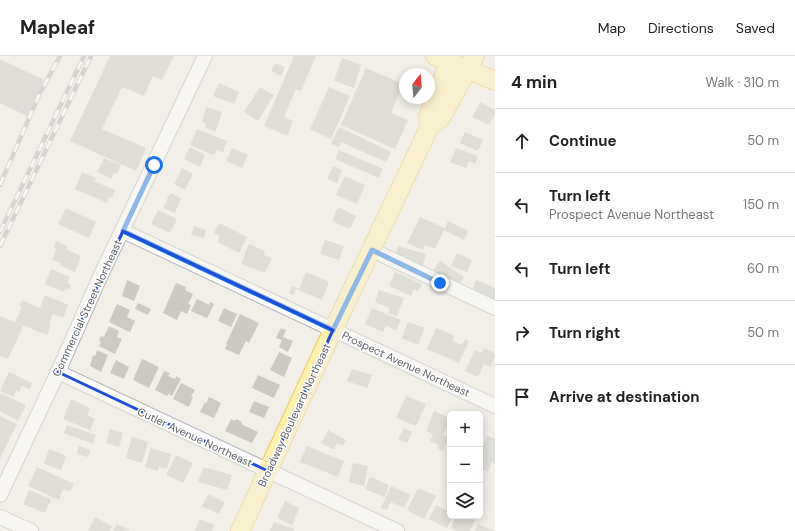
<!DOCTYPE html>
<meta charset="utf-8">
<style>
:root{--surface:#fff;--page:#f6f6f6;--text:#222;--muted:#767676;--line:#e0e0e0}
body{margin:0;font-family:"DM Sans",sans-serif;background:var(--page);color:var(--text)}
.controls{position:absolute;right:12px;bottom:12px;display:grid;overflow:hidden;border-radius:6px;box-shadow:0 2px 10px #0003}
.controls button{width:36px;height:36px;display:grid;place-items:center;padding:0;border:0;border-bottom:1px solid var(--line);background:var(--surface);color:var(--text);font:20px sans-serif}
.compass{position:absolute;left:399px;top:12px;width:36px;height:36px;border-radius:50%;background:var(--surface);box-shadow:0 2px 10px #0003;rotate:16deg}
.stop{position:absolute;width:12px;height:12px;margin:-9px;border:3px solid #1a73e8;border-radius:50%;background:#fff}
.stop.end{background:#1a73e8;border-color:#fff;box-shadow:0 1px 4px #0008}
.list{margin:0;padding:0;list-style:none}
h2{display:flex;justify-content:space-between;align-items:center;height:52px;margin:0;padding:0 16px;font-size:17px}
h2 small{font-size:13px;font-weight:400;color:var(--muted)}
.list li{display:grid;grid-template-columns:26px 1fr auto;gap:12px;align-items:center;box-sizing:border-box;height:64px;padding:0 16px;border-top:1px solid var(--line)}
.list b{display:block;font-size:15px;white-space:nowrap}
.list p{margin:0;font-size:13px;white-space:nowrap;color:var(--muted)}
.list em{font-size:13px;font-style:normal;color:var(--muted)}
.icon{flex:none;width:22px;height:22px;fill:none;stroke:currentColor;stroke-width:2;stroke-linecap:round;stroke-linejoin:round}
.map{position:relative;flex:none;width:495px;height:475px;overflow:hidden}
header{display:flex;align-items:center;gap:24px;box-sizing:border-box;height:56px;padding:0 20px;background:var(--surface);border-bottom:1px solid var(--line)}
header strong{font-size:19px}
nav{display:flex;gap:22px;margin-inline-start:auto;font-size:14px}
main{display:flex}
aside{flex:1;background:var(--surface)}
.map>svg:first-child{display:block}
.building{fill:#cccac5}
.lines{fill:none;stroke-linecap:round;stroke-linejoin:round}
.minor-casing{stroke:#b5b8bc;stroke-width:16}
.major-casing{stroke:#f2c960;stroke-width:20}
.minor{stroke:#fff;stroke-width:14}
.major{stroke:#fff2af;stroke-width:18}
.rail-casing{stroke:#b6b7b8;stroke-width:4.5}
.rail{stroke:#fff;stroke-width:3;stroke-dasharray:9;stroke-linecap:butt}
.route{stroke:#1a73e8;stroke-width:5}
.marked{fill:none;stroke:#1d4ed8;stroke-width:3;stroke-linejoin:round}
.labels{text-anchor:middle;stroke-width:3;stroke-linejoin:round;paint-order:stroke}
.street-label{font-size:11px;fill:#5f6368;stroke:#fff}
</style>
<header>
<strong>Mapleaf</strong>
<nav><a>Map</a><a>Directions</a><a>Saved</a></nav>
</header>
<main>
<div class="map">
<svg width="495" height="475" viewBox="0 0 495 475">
<rect width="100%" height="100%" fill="#f1efe8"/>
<!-- building -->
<g class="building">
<polygon points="110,0 174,0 162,24 153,20 144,40 122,31 102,73 146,92 136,115 70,85"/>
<polygon points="294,0 316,0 301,35 296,33 284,61 293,65 287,80 264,70"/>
<polygon points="342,2 361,9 354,32 334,25"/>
<polygon points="0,3 44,24 27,60 0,47"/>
<polygon points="275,7 285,11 281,20 271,15"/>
<polygon points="366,12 403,28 391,57 408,64 395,93 341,69"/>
<polygon points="219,27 239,36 234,48 213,40"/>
<polygon points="260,31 274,39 258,65 244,56"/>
<polygon points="329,31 350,40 331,83 310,73"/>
<polygon points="480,46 495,54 495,58 489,69 472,61"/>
<polygon points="206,51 222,56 216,75 205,72 206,67 202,66"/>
<polygon points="339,71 391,96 386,106 341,86 339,91 331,88"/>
<polygon points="197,73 227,85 223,96 216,94 214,99 190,89"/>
<polygon points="465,76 483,84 478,95 460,87"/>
<polygon points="190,91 205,99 200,111 184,103"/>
<polygon points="232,92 248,99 242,112 226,105"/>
<polygon points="456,92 478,100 475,108 469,105 466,112 450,106"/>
<polygon points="339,94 383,113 379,122 335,103"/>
<polygon points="104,102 121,109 117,118 114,116 111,123 97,116"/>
<polygon points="333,110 342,114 337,127 327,123"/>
<polygon points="182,112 193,118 185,134 174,128"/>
<polygon points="82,116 96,122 94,125 115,134 112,141 109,141 107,147 75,133"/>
<polygon points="345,120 365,129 357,148 336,139"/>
<polygon points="170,137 181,142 175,157 163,152"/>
<polygon points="338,151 356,160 350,173 332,165"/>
<polygon points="66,152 96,166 89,182 58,168"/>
<polygon points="158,154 177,163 170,177 151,168"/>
<polygon points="420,161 445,172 448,165 468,175 464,184 444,174 435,193 425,189 423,194 407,187"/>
<polygon points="219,167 247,181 239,197 217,186 220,180 214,177"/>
<polygon points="194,170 206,174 204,182 191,179"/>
<polygon points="325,184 344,190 339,204 320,198"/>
<polygon points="56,185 67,190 66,193 81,200 75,216 60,209 61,207 52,204 57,192 54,191"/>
<polygon points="249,188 265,195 264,199 272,202 265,217 241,208"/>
<polygon points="398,190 426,198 422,212 394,204"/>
<polygon points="457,197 472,204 467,216 451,210"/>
<polygon points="440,205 464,221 457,232 432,216"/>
<polygon points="51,213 70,221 67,227 71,228 69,234 65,232 64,236 45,228"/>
<polygon points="306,216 329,226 322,244 296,233 294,239 289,237 292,230 299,233"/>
<polygon points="395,216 422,228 418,235 414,233 411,240 389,230"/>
<polygon points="127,224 140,230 134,245 122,240"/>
<polygon points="476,224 495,232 495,247 471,237"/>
<polygon points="176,227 186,231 185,234 193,238 188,248 191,249 187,258 181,255 177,264 163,257"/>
<polygon points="379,234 404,242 397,260 388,257 390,252 375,246"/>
<polygon points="45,239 68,249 63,262 53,258 49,268 51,269 47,279 15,266 22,251 19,250 22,244 40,252"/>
<polygon points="197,243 209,249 210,246 214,248 207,262 191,255"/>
<polygon points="138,247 151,253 148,259 135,253"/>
<polygon points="117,248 130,254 127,261 135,265 130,276 109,266"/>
<polygon points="224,252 237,258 231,271 218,265"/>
<polygon points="372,252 401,264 396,274 386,270 383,276 365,268"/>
<polygon points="240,258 259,267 249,287 246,285 239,299 225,293 227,288 226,288"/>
<polygon points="0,260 23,270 8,303 0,300"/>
<polygon points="408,266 425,272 418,289 402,282"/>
<polygon points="109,270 119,275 117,281 122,283 115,298 99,290 101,286 99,284 101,280 104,281"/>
<polygon points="281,272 286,274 283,281 293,285 288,296 279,291 282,284 276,282"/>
<polygon points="436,272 455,280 452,285 462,289 465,283 469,285 459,307 427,293"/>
<polygon points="484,292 495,297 495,301 490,311 484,308 478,321 465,315 475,294 482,297"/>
<polygon points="97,294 108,299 101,316 90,310 93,299 95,300"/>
<polygon points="279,296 292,302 284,321 270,314"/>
<polygon points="142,303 159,311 149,332 133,324"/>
<polygon points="116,304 129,311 124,323 110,317"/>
<polygon points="352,313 372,319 367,332 347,325"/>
<polygon points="164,315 170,317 168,320 175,323 176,320 181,323 172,340 168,338 167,340 155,334"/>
<polygon points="9,316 32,327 30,333 22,330 19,336 16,334 14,341 0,335"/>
<polygon points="258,319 280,329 274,342 252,332"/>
<polygon points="181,327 195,334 191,340 193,341 189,351 173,343"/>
<polygon points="0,337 26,349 18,365 0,355"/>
<polygon points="406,340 426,348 416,370 396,362"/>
<polygon points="209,341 221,347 214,362 200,356 205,346 206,348"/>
<polygon points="71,343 90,352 87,359 95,363 90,374 63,363"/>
<polygon points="254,345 269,351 264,362 249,356"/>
<polygon points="434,355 450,362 443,379 449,382 443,395 437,392 439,389 430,385 433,378 426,375"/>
<polygon points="0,360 17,368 0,403"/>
<polygon points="231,363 235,365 236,363 242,366 241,368 258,376 252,387 225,375"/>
<polygon points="67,369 96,379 93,388 64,377"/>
<polygon points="404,372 412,376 407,387 398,383"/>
<polygon points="110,373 123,377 119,391 106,387"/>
<polygon points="328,374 346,384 343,390 337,387 334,394 321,387"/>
<polygon points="487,380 495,383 495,408 492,406 488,416 480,412 480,397"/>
<polygon points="132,381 148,386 142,407 126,402"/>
<polygon points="79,390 91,394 88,401 77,398"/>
<polygon points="307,390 344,405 338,421 300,406"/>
<polygon points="151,392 171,398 167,413 159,411 158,415 145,411"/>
<polygon points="49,393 66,400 61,414 44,408"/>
<polygon points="176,399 193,407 183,427 166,419"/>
<polygon points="353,407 368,410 364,430 349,426"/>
<polygon points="37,411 74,428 70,436 63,433 59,444 28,430"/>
<polygon points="203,411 232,419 227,434 198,426"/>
<polygon points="370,421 389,429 385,441 365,433"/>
<polygon points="391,430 411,439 404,452 391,446 387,454 381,452"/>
<polygon points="418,432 436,440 424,463 407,454"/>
<polygon points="29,434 51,443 45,457 23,448"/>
<polygon points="208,438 225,446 219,458 202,450"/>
<polygon points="285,445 299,452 292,469 277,462"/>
<polygon points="436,449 450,456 450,460 453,460 447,472 429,463"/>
<polygon points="456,460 466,460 475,464 470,475 457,475 451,472"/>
<polygon points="95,461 112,470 110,475 88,475"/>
<polygon points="200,463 214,469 212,475 195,475"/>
<polygon points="274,466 294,473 294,475 270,475"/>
<polygon points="117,468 131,475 113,475"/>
<polygon points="478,468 494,475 475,475"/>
</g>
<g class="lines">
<defs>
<g id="minor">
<polyline points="123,175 495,350"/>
<polyline points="372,194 495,252"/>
<polyline points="58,316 397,475"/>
<polyline points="0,439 58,316 100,221 205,0"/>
<polyline points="0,461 31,475"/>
</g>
<g id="major">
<polyline points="435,0 495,25"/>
<polyline points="430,70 428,61 452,0"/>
<polyline points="240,475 333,274 430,70 441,62 475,0"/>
</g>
</defs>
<!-- minor casing -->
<use href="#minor" class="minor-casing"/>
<!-- major casing -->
<use href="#major" class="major-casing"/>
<!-- minor -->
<use href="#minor" class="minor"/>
<!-- major -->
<use href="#major" class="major"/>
<defs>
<g id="rail">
<polyline points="0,129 39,39 60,0"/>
<polyline points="0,176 84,0"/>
<polyline points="0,190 91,0"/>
</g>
</defs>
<!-- rail casing -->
<use href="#rail" class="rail-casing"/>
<!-- rail -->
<use href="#rail" class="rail"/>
</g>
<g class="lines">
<!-- route -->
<polyline class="route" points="154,109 123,175 333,274 372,194 440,227"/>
</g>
<!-- marked area -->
<path d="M0 0H495V475H0ZM123,175L333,274L268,415L58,316Z" fill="#f1efe8" fill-opacity=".55" fill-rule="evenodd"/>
<path class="marked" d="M123,175L333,274L268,415L58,316Z"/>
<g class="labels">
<!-- street labels -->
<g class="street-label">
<text transform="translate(87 252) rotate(-65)" y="4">Commercial Street Northeast</text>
<text transform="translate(406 308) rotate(25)" y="4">Prospect Avenue Northeast</text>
<text transform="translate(294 359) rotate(-65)" y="4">Broadway Boulevard Northeast</text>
<text transform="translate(195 381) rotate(25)" y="4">Cutler Avenue Northeast</text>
</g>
</g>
</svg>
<div class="controls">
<button>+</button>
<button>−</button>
<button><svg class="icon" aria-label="layers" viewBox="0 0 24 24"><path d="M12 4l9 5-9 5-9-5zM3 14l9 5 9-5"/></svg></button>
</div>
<svg class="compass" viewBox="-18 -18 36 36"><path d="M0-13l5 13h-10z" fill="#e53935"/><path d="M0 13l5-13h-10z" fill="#767676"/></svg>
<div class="stop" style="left:154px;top:109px"></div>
<div class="stop end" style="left:440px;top:227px"></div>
</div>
<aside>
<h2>4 min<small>Walk · 310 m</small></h2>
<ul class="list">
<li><svg class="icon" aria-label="ahead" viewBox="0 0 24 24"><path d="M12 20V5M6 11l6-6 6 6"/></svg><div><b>Continue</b></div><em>50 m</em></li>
<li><svg class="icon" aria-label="left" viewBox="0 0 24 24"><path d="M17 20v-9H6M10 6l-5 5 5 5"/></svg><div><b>Turn left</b><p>Prospect Avenue Northeast</p></div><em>150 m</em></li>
<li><svg class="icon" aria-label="left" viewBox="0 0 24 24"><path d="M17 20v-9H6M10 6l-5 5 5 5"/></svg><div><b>Turn left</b></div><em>60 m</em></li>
<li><svg class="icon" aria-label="right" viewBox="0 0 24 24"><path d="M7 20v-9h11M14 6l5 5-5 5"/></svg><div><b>Turn right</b></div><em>50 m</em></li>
<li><svg class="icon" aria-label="arrive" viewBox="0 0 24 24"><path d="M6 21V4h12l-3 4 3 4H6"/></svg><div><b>Arrive at destination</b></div></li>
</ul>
</aside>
</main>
